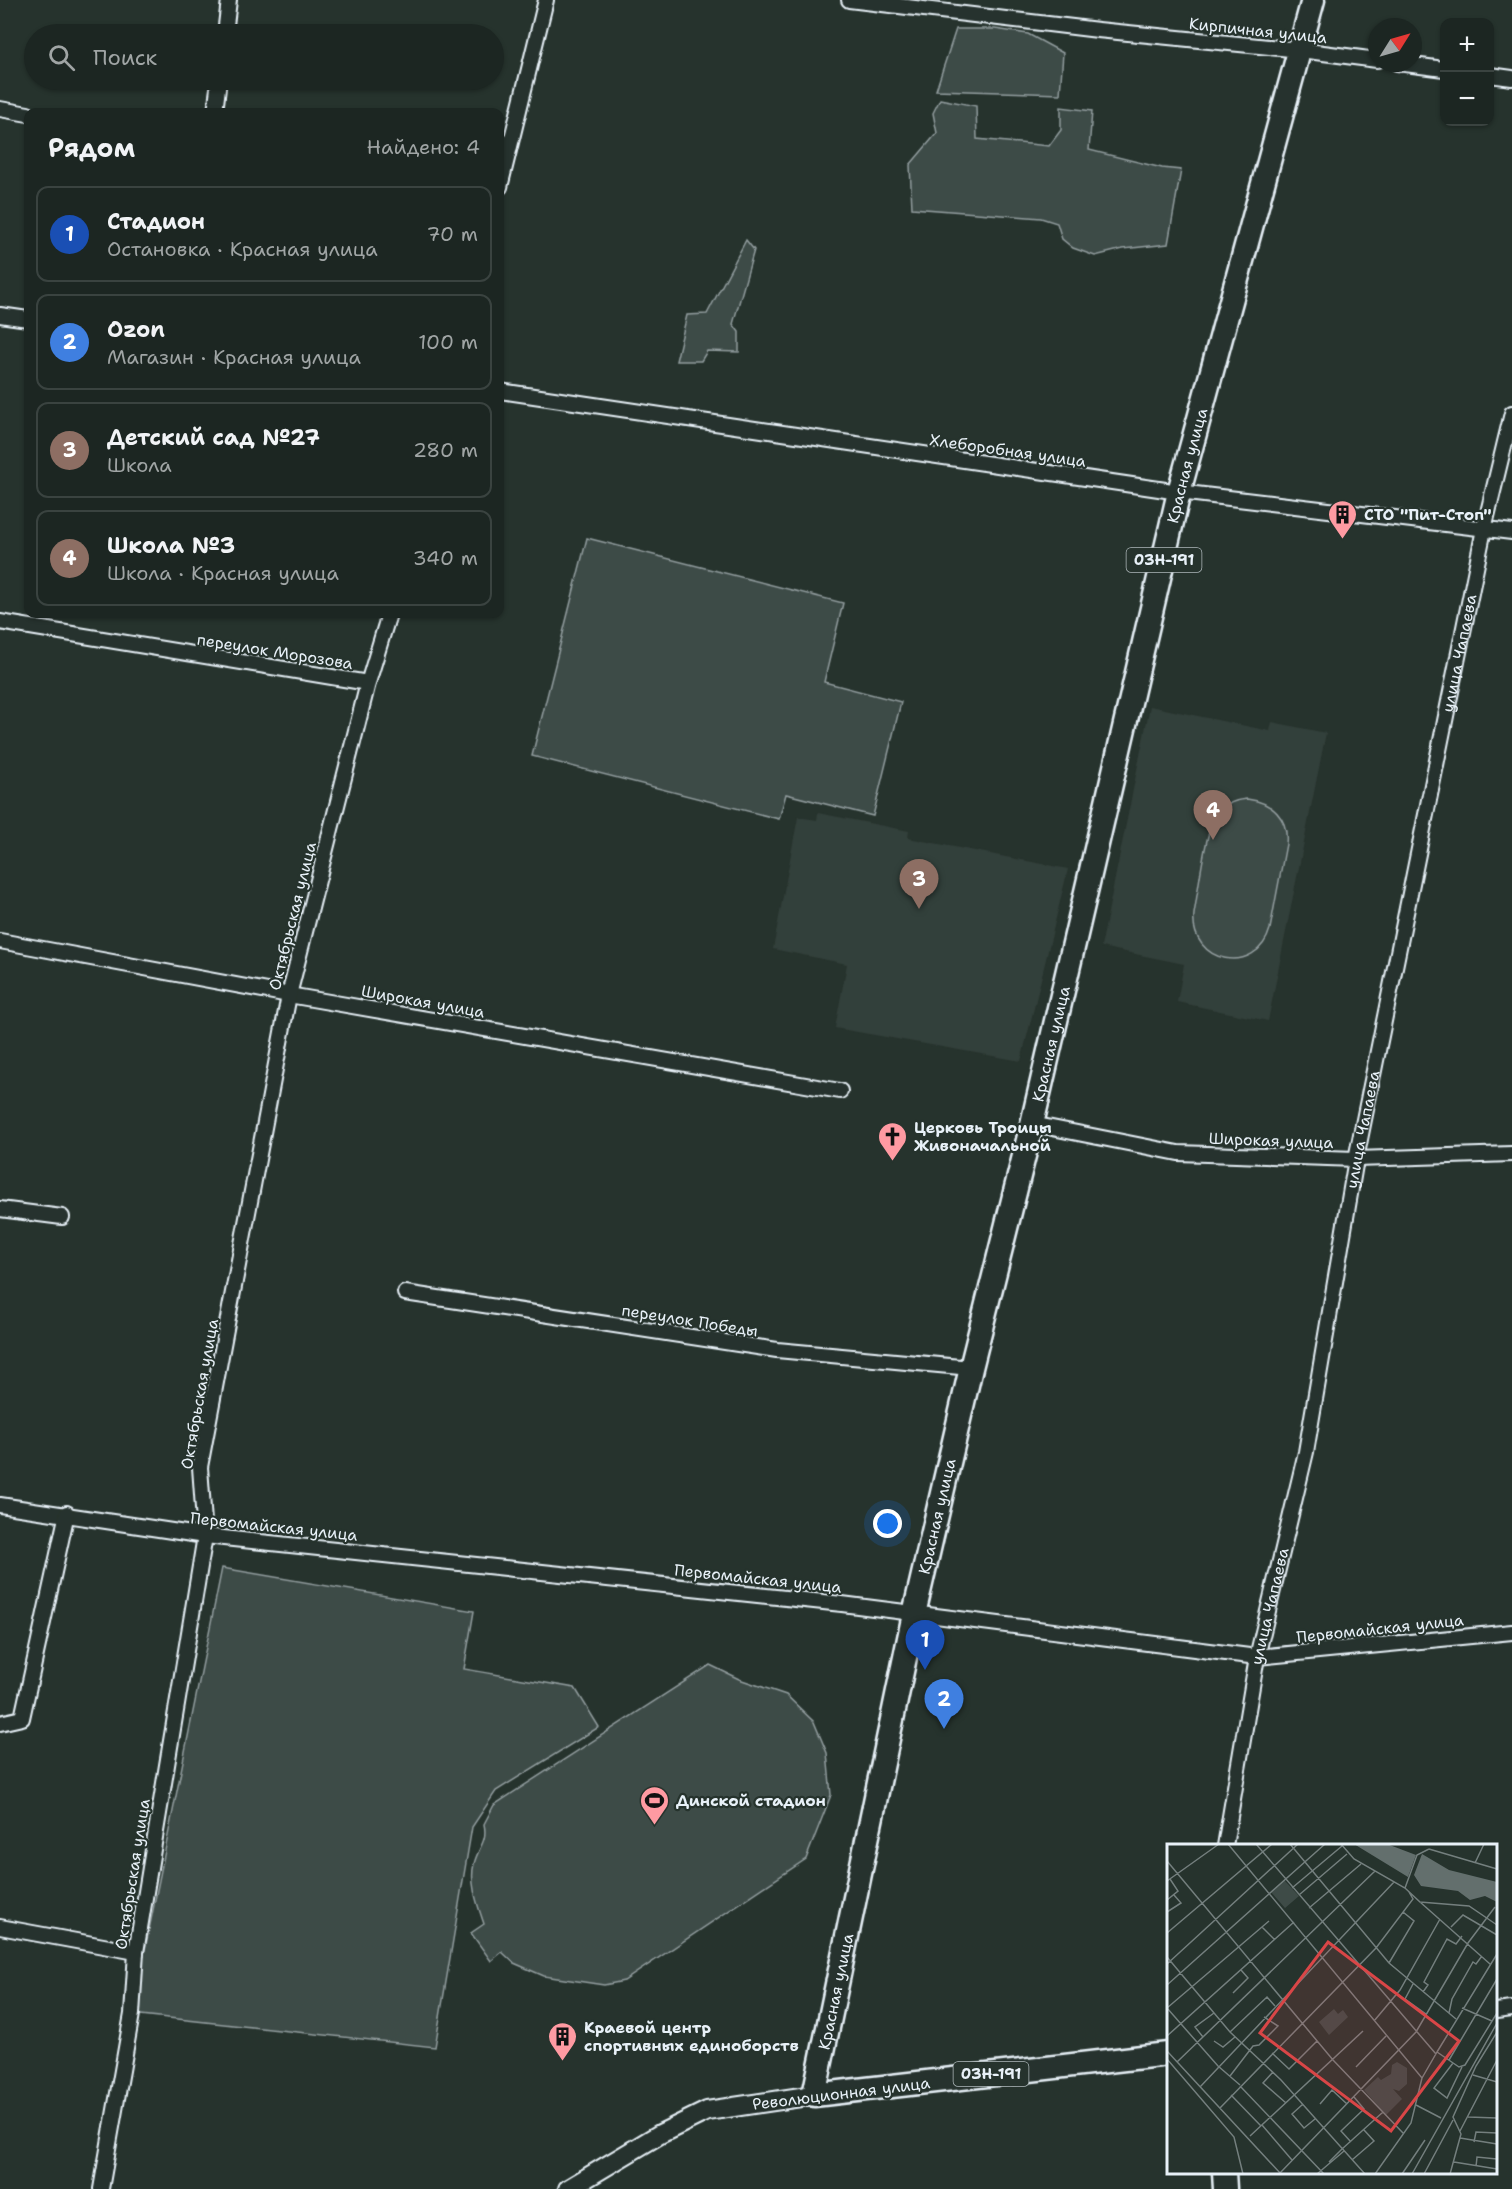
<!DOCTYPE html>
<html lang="ru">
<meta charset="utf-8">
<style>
:root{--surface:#1c2622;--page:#29322f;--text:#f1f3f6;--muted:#a0a5a5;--line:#3a4340;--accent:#bca0f2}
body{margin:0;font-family:"Shantell Sans",sans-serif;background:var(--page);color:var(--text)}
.controls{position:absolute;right:18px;top:18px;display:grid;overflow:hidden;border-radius:12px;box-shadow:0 2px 4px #0004}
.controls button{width:54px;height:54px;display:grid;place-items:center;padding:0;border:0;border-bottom:2px solid var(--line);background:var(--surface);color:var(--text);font:30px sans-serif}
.compass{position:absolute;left:1368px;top:18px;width:54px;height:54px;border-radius:50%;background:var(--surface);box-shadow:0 2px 4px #0004;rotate:53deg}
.you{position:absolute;left:888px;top:1524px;width:21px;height:21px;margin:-15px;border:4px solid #fff;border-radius:50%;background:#1a73e8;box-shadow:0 0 0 9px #1a73e833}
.badge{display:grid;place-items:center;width:39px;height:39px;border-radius:50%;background:var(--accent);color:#fff;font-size:20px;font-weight:700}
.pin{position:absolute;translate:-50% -50px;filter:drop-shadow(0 2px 3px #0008)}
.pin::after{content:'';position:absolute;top:32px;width:21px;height:18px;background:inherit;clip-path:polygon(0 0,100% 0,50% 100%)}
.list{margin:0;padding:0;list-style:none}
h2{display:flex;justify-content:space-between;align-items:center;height:78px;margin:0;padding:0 24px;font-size:26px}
h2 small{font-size:20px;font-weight:400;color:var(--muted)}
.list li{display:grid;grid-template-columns:39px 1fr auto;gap:18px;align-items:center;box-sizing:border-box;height:96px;margin:0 12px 12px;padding:0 12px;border:2px solid var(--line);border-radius:12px}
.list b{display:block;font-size:22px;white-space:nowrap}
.list p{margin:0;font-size:20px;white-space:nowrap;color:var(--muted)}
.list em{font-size:20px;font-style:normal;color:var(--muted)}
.icon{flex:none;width:33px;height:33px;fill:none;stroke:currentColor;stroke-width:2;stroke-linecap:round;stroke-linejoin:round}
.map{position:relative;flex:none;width:1512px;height:2189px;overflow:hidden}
.search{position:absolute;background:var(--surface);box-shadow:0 2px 4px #0004;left:24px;top:24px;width:480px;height:66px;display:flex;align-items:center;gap:15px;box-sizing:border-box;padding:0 21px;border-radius:33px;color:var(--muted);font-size:22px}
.panel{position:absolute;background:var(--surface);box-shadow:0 2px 4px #0004;left:24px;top:108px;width:480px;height:510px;border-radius:12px}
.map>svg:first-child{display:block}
.built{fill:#333f3a}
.green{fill:#3e4b47;stroke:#939ea0;stroke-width:1.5}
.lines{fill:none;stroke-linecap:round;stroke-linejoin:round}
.minor-casing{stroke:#e8f1f8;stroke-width:18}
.tertiary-casing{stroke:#e8f1f8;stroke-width:22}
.primary-casing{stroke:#e8f1f8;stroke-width:27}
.minor{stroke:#26332d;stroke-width:14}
.tertiary{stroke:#26332d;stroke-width:18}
.primary{stroke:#26332d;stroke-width:22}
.labels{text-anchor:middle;stroke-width:4.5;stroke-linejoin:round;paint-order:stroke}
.shield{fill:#26332d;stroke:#aeb8bb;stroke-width:1.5}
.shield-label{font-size:15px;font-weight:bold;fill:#e8f1f8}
.street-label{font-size:16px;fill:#e8f1f8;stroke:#26332d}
.poi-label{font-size:16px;font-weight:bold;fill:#e8f1f8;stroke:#26332d;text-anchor:start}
.inset-road{fill:none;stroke:#747f7e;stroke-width:1.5}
.view{fill:#d94647;fill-opacity:0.15;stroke:#d94647;stroke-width:3}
.inset-edge{fill:none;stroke:#e8f1f8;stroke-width:3}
</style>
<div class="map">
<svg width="1512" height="2189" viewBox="0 0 1512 2189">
<rect width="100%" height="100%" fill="#26332d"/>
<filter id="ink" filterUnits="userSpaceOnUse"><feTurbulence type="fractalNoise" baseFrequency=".0167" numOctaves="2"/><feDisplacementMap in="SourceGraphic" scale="12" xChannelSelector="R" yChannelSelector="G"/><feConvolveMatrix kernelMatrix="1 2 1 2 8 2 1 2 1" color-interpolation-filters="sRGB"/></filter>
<g filter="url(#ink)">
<!-- built -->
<g class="built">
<polygon points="1150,706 1270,731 1272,722 1326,733 1268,1021 1177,1002 1184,964 1101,947"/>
<polygon points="818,813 909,831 908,838 1068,869 1021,1061 835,1028 847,964 773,949 798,817 817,820"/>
</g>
<!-- green -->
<g class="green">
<polygon points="956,29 995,29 1028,34 1063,53 1060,94 936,90"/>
<polygon points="940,99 976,106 977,139 1049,146 1061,130 1061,107 1092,111 1089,150 1162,168 1181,170 1168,244 1123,249 1095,256 1073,248 1062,239 1057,223 1041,218 912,208 910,165 937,133 933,113"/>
<polygon points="746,240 754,250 733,324 739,332 739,352 707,351 701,361 676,361 687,315 707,314"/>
<polygon points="587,538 843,603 824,682 901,702 873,816 786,794 779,819 532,756"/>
<path d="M1247,799C1272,802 1289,818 1286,844L1270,929C1257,977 1189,964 1194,914C1198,892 1205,833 1215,817C1222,805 1234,800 1247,799Z"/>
<polygon points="222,1568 474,1611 464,1669 575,1688 599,1727 496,1791 472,1827 435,2047 132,2014"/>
<path d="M710,1665L739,1679L786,1695L814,1722L827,1753L831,1795L806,1859L624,1981L604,1985L544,1976L514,1963L502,1952L491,1961L471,1933L484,1924C478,1906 469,1883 474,1864C478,1847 488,1842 484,1824L494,1805Z"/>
</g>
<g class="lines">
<defs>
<g id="minor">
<polyline points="849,0 1098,30 1300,50 1377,60"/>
<polyline points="225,34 229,0"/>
<polyline points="1397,63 1444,69"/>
<polyline points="1490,75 1512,78"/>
<polyline points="0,109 28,114"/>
<polyline points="215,112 219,80"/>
<polyline points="500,187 546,0"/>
<polyline points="0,315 28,319"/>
<polyline points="500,391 1179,492 1512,532"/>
<polyline points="0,622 368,683"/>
<polyline points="0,941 289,995 840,1091"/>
<polyline points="1032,1124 1178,1153 1356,1159 1512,1154"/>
<polyline points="0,1209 62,1217"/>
<polyline points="405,1293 777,1350 971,1368"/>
<polyline points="0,1505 205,1536 842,1604 1257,1657 1512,1632"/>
<polyline points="0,1723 22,1718 67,1513"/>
<path id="s1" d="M1225,1846L1257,1657L1306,1452L1356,1159L1484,529L1512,413"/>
<polyline points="0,1927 136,1952"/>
<polyline points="1496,2011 1512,2009"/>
<polyline points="101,2189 132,2014 136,1952 205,1536 200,1467 289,995 368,683 389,614"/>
</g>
<polyline id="tertiary" points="568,2189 660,2134 707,2111 814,2095"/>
<g id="primary">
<path id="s2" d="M1168,2054L814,2095L914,1614L971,1368L1032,1124L1179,492L1313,0"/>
<polyline points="1224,2172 1225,2189"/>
</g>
</defs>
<!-- minor casing -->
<use href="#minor" class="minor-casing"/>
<!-- tertiary casing -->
<use href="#tertiary" class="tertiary-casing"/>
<!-- primary casing -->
<use href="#primary" class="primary-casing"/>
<!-- minor -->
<use href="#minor" class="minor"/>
<!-- tertiary -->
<use href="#tertiary" class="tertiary"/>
<!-- primary -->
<use href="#primary" class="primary"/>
</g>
</g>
<!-- icons -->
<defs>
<symbol id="building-pin" viewBox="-11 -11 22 30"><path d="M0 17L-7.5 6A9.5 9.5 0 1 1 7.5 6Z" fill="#ff9aa2" stroke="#26332d"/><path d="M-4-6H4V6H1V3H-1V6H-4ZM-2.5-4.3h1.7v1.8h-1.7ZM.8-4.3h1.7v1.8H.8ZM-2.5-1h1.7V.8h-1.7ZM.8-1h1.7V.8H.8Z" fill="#111"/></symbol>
<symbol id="church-pin" viewBox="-11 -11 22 30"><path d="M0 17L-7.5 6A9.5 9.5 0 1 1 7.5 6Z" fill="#ff9aa2" stroke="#26332d"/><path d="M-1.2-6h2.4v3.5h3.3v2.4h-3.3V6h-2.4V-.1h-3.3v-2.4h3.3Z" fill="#111"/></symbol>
<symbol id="stadium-pin" viewBox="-11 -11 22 30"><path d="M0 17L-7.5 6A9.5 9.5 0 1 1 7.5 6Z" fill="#ff9aa2" stroke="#26332d"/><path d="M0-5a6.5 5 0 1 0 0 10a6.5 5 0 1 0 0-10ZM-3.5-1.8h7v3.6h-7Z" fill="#111"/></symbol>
</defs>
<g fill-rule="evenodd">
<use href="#building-pin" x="1326" y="498" width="33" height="45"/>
<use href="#church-pin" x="876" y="1120" width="33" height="45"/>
<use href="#stadium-pin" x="638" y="1784" width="33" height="45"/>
<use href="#building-pin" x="546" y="2020" width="33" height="45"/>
</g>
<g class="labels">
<!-- shield labels -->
<g class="shield">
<rect x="1126.5" y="548" width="75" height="24" rx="4.5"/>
<rect x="953.5" y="2062" width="75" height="24" rx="4.5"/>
</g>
<g class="shield-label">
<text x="1164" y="565">03Н-191</text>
<text x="991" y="2079">03Н-191</text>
</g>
<!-- street labels -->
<g class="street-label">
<text transform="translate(1258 30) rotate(6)" y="6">Кирпичная улица</text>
<text transform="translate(1008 450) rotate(8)" y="6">Хлеборобная улица</text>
<text dy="6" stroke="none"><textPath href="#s2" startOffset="2028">Красная улица</textPath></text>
<text transform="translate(275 651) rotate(9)" y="6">переулок Морозова</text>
<text dy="6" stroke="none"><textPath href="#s1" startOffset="1216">улица Чапаева</textPath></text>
<text transform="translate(292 916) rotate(-76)" y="6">Октябрьская улица</text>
<text transform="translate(423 1001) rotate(10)" y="6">Широкая улица</text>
<text dy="6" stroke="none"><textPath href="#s2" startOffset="1434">Красная улица</textPath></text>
<text dy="6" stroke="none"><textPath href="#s1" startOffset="730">улица Чапаева</textPath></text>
<text transform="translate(1271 1140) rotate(2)" y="6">Широкая улица</text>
<text transform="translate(690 1320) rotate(9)" y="6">переулок Победы</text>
<text transform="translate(199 1394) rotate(-80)" y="6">Октябрьская улица</text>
<text dy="6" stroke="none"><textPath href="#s2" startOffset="948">Красная улица</textPath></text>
<text transform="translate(274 1526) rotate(6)" y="6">Первомайская улица</text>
<text transform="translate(758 1578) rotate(6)" y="6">Первомайская улица</text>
<text dy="6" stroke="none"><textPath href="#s1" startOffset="244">улица Чапаева</textPath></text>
<text transform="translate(1380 1628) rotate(-6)" y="6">Первомайская улица</text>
<text transform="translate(132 1874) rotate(-81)" y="6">Октябрьская улица</text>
<text dy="6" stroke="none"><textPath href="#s2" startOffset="462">Красная улица</textPath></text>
<text transform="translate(841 2093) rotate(-7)" y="6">Революционная улица</text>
</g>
<!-- poi labels -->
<g class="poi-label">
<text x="1364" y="520">СТО "Пит-Стоп"</text>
<text x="914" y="1133">Церковь Троицы<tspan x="914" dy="18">Живоначальной</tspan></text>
<text x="676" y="1806">Динской стадион</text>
<text x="584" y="2033">Краевой центр<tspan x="584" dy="18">спортивных единоборств</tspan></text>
</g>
</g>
<!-- overview -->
<g transform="translate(1167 1844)">
<rect width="330" height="330" fill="#26332d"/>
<path d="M117,36L132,52L118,64L104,48ZM167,165L171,170L176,166L181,173L162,191L152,178ZM230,218L240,224V240L232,247L226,245L235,255L219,271L197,246L211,233L214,236L224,230L225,221Z" fill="#3e4b47"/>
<path d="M187,0H220L249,11L241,33ZM255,10L282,26L330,38V58L318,52L303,56L291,47L254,42L247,31Z" fill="#636f6d"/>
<path class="inset-road" d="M61,0L255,234L270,208L292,223L298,221L330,169M89,0L269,210M123,0L222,119L289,175M174,0L187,15L238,44L253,58L302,62L330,81M262,5L330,25M0,17L166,216L236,289M308,19L317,0M0,37L52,0M125,44L175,2M238,44L250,11L262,5M132,51L180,10M0,56L11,47L3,35M253,58L323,120M142,64L194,20M0,68L14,59L7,51M95,83L108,96M284,83L296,71L330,91M0,89L105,0M0,113L63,188L114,236L198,330M222,119L247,77L236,68M0,120L131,0M246,140L238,155L259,170M0,141L158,0M256,148L261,141L257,138L280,95L289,100L295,92M66,149L81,134L74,126M0,164L102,77M0,164L51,222L73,241M295,164L325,177M282,169L285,155L306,118L309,120L315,112M207,177L233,146L273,75M63,188L100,153L108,162M0,192L127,78M36,193L28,183L47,169M47,197L56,203L68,193M0,207L114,330M270,208L330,110M105,209L122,225L150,197M0,215L67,293L76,330M282,216L330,135M10,218L208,27M286,219L267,244L280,254L295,223M189,223L219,192M106,228L96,239L119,259M306,231L330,238M63,232L86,202L92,201L111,182L97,173M73,242L157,330M33,243L227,38M64,251L94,282M136,260L125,270L137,284L148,275M153,260L165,246L180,260M249,261L274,274M53,264L209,104L246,55L242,48M301,273L330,274M95,281L125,316M293,287L330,216M83,292L196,187M293,294L330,300M184,298L174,287L197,265L187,253M307,298L309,288L330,289M175,305L216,268M185,316L207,297L197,286M162,318L175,305M287,318L330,325M309,323L310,313L330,315M113,329L249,188L301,99L328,63M150,330L177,307M208,330L244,279L255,234M235,330L258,296M245,330L330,179M257,330L286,276M283,330L294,290L286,273L309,222L330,188"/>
<path class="view" d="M161,98L292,197L224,287L93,189Z"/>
<rect width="330" height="330" class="inset-edge"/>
</g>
</svg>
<div class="controls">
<button>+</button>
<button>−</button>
</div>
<svg class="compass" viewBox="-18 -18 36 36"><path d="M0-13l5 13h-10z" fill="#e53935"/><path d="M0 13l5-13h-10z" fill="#a0a5a5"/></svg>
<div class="you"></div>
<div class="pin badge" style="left:925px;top:1670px;background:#1a4fb4">1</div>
<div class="pin badge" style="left:944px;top:1729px;background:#3f7fe0">2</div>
<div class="pin badge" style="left:919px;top:909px;background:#8d6e63">3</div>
<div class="pin badge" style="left:1213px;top:840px;background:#8d6e63">4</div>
<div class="search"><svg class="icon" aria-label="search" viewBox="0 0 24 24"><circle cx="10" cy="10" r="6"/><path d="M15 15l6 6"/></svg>Поиск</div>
<section class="panel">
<h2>Рядом<small>Найдено: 4</small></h2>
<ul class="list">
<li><span class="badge" style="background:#1a4fb4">1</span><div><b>Стадион</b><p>Остановка · Красная улица</p></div><em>70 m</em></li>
<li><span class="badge" style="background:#3f7fe0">2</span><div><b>Ozon</b><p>Магазин · Красная улица</p></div><em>100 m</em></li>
<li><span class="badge" style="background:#8d6e63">3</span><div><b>Детский сад №27</b><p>Школа</p></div><em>280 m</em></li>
<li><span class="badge" style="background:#8d6e63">4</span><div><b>Школа №3</b><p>Школа · Красная улица</p></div><em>340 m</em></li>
</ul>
</section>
</div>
